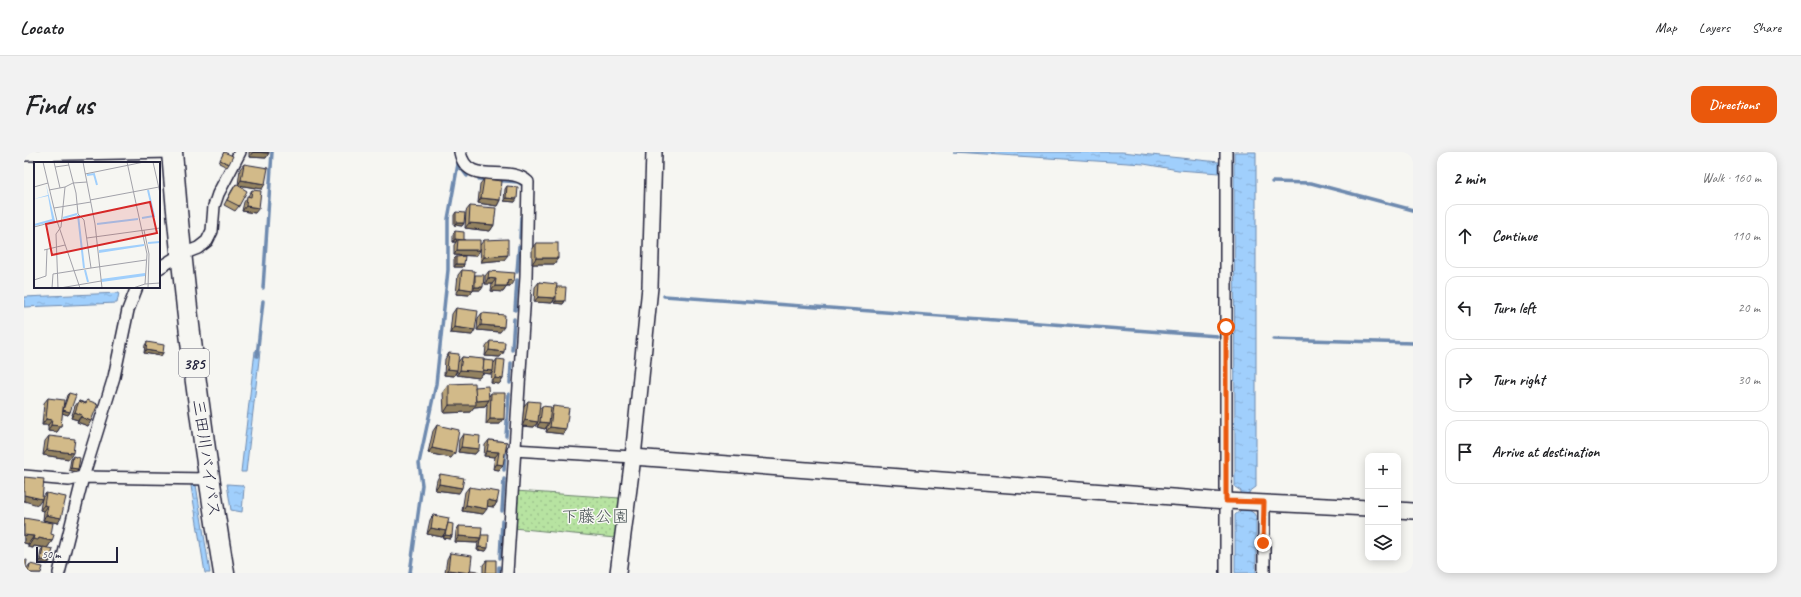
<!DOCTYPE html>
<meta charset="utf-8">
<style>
:root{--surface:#fff;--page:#f2f2f2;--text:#202124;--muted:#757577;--line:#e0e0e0;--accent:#ea580c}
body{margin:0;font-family:Caveat,"Klee One",sans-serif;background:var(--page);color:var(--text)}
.controls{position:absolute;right:12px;bottom:12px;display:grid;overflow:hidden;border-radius:8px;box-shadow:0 2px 10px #0003}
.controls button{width:36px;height:36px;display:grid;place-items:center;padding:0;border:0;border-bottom:1px solid var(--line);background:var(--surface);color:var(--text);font:20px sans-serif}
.scale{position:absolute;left:12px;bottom:10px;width:82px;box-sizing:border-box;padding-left:4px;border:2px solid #22223b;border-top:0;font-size:11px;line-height:14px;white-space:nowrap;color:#22223b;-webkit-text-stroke:3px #f6f6f2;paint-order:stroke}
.stop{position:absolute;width:12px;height:12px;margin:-9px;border:3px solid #ea580c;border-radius:50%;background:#fff}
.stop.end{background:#ea580c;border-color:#fff;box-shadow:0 1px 4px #0008}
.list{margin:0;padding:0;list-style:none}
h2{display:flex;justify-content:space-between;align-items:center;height:52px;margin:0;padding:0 16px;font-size:17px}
h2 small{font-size:13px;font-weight:400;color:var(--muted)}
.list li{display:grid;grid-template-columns:26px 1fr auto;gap:12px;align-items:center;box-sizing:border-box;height:64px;margin:0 8px 8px;padding:0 8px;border:1px solid var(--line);border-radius:12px}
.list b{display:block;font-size:15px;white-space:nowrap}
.list em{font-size:13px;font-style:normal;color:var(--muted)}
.icon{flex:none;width:22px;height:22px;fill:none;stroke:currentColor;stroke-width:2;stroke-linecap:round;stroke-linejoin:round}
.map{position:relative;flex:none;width:1389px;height:421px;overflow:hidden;border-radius:12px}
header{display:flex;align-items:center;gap:24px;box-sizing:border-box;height:56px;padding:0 20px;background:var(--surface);border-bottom:1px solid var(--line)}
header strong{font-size:19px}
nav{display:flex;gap:22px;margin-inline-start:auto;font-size:14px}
.intro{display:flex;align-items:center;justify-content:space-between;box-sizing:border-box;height:96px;padding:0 24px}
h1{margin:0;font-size:28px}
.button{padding:10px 18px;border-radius:12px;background:var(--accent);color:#fff;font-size:14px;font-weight:700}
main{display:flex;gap:24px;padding:0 24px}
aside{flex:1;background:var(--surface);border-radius:12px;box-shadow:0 2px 10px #0003}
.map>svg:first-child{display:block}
.park{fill:url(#park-dots);stroke:#6c826e}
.water{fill:url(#water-ripples);stroke:#6e8aaf}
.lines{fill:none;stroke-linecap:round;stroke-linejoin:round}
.stream{stroke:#6e8aaf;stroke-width:3.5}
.street-casing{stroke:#22223b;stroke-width:14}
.secondary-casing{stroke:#22223b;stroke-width:18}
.highway-casing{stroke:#22223b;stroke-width:23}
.street{stroke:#f6f6f2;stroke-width:11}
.secondary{stroke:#f6f6f2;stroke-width:15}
.highway{stroke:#f6f6f2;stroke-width:20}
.wall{fill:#b5a076;stroke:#22223b}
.shaded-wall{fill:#938260;stroke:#22223b}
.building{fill:#d2ba89;stroke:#22223b}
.route{stroke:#ea580c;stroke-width:5}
.labels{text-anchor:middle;stroke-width:3;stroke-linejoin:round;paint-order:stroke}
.shield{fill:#f6f6f2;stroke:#626272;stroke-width:1}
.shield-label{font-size:16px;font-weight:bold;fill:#22223b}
.street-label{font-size:17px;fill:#22223b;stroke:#f6f6f2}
.park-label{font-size:17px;fill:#475254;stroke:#f6f6f2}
.inset-river{fill:none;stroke:#a0cffc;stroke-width:2}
.inset-road{fill:none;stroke:#a1a1a9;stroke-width:1}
.view{fill:#d62828;fill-opacity:0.15;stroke:#d62828;stroke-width:2}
.inset-edge{fill:none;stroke:#22223b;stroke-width:2}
</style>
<header>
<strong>Locato</strong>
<nav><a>Map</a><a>Layers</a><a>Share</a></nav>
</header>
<div class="intro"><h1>Find us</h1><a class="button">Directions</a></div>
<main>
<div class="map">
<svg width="1389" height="421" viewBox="0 0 1389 421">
<defs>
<pattern id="park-dots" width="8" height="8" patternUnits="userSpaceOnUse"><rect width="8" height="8" fill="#b7e3a1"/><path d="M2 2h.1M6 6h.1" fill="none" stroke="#9dc28c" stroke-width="1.8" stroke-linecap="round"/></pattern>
<pattern id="water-ripples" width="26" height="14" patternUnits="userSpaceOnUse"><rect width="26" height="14" fill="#a0cffc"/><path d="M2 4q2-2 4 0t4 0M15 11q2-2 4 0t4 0" fill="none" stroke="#8ab1d9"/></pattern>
</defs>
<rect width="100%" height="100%" fill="#f6f6f2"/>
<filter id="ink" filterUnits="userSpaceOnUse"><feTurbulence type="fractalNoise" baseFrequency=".025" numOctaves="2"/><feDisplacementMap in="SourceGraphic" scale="8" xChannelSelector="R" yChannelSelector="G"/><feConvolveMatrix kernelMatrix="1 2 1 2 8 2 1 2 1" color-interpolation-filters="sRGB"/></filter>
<g filter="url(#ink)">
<!-- park -->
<polygon class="park" points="491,339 596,346 591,386 489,376"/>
<!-- water -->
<g class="water">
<polygon points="929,0 1098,0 1195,10 1195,21 1154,18 1120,12"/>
<polygon points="1210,0 1232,0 1232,335 1225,340 1225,358 1232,363 1232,421 1211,421 1211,363 1217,358 1217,339 1211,335"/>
<polygon points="95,141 93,151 0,155 0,145"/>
<polygon points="231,199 236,199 222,320 217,320"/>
<polygon points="203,332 218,333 220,336 218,360 207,358"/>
<polygon points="172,333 173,339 186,421 181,421 167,334"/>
</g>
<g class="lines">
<!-- stream -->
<g class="stream">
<polyline points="434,12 443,24"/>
<polyline points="455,27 494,30 500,34 499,37"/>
<polyline points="1248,30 1287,31 1389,58"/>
<polyline points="496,86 497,65"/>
<polyline points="493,120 495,94"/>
<polyline points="239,136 248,0"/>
<polyline points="640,144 1193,184"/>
<polyline points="491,158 493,128"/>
<polyline points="1249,187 1389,191"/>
<polyline points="488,198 490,167"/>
<polyline points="233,204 239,149"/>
<polyline points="486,231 487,211"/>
<polyline points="482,284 485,242"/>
<polyline points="480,318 481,300"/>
<polyline points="478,359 480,327"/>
<polyline points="476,406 478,369"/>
<polyline points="386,421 398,333 395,311 412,232 424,118 424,67 434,12 432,3"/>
<polyline points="475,421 475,415"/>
</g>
<defs>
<g id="street">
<path d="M436,0C443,36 484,11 504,30L502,125L483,421"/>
<polyline points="1202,0 1202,421"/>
<polyline points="0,3 148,0"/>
<polyline points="135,116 156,103 174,96 183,89 188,79 190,54 194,42 216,0"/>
<polyline points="489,298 609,305"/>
<polyline points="0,324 45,328 59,325 185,327"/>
<polyline points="35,421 59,325 90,225 104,158 113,135"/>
<polyline points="1240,421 1240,350"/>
</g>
<g id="secondary">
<polyline points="609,305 1202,349 1344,356"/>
<polyline points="1374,358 1389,359"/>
<polyline points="594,421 609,305 626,135 630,0"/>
</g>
<path id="highway" d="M148,0C159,141 177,281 200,421"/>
</defs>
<!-- street casing -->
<use href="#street" class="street-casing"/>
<!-- secondary casing -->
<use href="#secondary" class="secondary-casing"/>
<!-- highway casing -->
<use href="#highway" class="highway-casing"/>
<!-- street -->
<use href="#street" class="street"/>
<!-- secondary -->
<use href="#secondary" class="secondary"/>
<!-- highway -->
<use href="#highway" class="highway"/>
</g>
<!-- wall -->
<g class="wall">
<polygon points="200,0 205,12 203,15 195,11"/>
<polygon points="225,0 245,0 242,6 225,5"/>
<polygon points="220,12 238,37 214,33 216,17"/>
<polygon points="460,27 476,48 473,54 454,51 456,32"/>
<polygon points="212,32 215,54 211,59 200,53 208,38"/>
<polygon points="483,34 491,50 480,49 481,37"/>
<polygon points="228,38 231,61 218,59 220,50"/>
<polygon points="446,54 470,73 466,79 441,76 442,59"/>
<polygon points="432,60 440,71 438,74 430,73 430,63"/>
<polygon points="431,79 440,88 456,93 460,88 480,108 457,110 456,96 456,98 452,104 430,103 430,93 432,90 429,90 429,82"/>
<polygon points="512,91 534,106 530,112 508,112 508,96"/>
<polygon points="432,105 440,112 439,115 430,115 430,107"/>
<polygon points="438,118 451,123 457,138 449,138 445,143 432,142 434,123"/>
<polygon points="465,119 486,134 483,134 479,140 467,139 468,132 461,132 461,124"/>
<polygon points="515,130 532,135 541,149 539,152 530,151 530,148 528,151 510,150 511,135"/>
<polygon points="432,156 448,183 426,181 428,162"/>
<polygon points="458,161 476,180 453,178 454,166"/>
<polygon points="466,189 480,200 476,205 461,204 462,194"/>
<polygon points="123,190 137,204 120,201 121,193"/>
<polygon points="425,201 434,210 438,205 460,208 470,211 473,207 479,227 475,232 467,231 468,220 467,222 459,221 455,226 433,223 433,219 430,224 420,223 421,207"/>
<polygon points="425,232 451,235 465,244 467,241 476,272 462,272 463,252 461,254 450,255 446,260 420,261 419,240"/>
<polygon points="45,241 46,260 44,263 38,261 37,274 33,280 24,279 24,273 18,273 20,251 24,246 39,257 43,243"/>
<polygon points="63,248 64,274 53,270 54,268 47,266 51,254 55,249 61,251"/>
<polygon points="504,249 515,258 518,254 527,257 529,254 539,282 522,280 523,274 521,277 513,275 513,271 510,275 498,274 500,254"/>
<polygon points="413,273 427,306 404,301 409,279"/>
<polygon points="439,282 455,297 451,302 434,300 435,288"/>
<polygon points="25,284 45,307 19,303 21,289"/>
<polygon points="465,288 483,290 475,318 469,317 471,305 460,304 461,293"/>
<polygon points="49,304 54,317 52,320 45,318 47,307"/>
<polygon points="416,322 435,341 411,338 413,328"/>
<polygon points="445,335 473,350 470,355 463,354 459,362 438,359 441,340"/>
<polygon points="22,341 34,371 19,368 20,359 16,358 18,346"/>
<polygon points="409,363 424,371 428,384 426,387 419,386 420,383 418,385 403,382 406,368"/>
<polygon points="0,366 27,382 28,389 23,396 24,412 15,410 17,398 19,396 10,394 9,396 4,395 4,392 0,391"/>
<polygon points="435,374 457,383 462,399 453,398 454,390 453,391 431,390 432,379"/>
<polygon points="426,401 446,418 454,421 421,421 423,407"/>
<polygon points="463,408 472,421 459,421 459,413"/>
<polygon points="6,412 17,421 1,421 2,417"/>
</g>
<!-- shaded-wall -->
<g class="shaded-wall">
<polygon points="229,0 245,1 242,6 225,5"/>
<polygon points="217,28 241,32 238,37 214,33"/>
<polygon points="457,46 476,48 473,54 454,51"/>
<polygon points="482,46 493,47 491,50 480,49"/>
<polygon points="222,54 235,56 231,61 218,59"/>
<polygon points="432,71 440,71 438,74 430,73"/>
<polygon points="445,71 470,73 466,79 441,76"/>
<polygon points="431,87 433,88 432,90 429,90"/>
<polygon points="433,98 456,98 452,104 430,103"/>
<polygon points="484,103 480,108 457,110 460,105"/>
<polygon points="512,106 534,106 530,112 508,112"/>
<polygon points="432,112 440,112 439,115 430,115"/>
<polygon points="464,126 472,127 468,132 461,132"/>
<polygon points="484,128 490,129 486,134 480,133"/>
<polygon points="471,134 483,134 479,140 467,139"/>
<polygon points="451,135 459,135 457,138 449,138 445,143 432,142 436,136 449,138"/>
<polygon points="514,145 531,146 528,151 510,150"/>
<polygon points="532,149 541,149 539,152 530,151"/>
<polygon points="457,173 480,175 476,180 453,178"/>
<polygon points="430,175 451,178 448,183 426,181"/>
<polygon points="122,198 139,201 137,204 120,201"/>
<polygon points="465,198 480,200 476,205 461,204"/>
<polygon points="423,217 433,218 430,224 420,223"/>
<polygon points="436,218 459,218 469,219 467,222 459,221 455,226 433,223"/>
<polygon points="471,226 479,227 475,232 467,231"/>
<polygon points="465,248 461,254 450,255 446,260 420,261 425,253 451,249"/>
<polygon points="39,258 46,260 44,263 38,261"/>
<polygon points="51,260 58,263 54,268 47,266"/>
<polygon points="57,265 67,269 64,274 53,270"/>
<polygon points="22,267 28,268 24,273 18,273"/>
<polygon points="466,267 480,267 476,272 462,272"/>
<polygon points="501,268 514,270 510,275 498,274"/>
<polygon points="516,270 525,271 521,277 513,275"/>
<polygon points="27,273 37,274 33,280 24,279"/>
<polygon points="526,275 542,277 539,282 522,280"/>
<polygon points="437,295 455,297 451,302 434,300"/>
<polygon points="408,296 431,301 427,306 404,301"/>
<polygon points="23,298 49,301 45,307 19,303"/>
<polygon points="463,299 475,300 471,305 460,304"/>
<polygon points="473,312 479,313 475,318 469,317"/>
<polygon points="47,316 54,317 52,320 45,318"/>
<polygon points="415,332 438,336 435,341 411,338"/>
<polygon points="0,343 18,347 14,353 0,349"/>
<polygon points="464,348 473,350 470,355 460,354"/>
<polygon points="20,353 24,354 20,359 16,358"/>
<polygon points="442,353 463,357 459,362 438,359"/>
<polygon points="22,363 37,366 34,371 19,368"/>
<polygon points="407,376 422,379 418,385 403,382"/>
<polygon points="0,383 10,384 4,392 0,391"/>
<polygon points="421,383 428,384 426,387 419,386"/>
<polygon points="435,384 457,386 453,391 431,390"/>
<polygon points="15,386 28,389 23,396 10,394 9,396 4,395 9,387"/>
<polygon points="455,395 464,396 462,399 453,398"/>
<polygon points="17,408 26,409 24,412 15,410"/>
<polygon points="424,418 446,421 422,421"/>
</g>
<!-- building -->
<g class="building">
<polygon points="200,0 209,4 205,12 196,8"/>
<polygon points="229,0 245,0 245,1"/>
<polygon points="220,12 244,16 241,32 217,28"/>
<polygon points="460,27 478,29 476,48 457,46"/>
<polygon points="212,32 223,39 215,54 203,48"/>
<polygon points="483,34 494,35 493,47 482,46"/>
<polygon points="228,38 237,39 235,56 222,54 223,44 227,45"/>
<polygon points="446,54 472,56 470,73 445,71"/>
<polygon points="432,60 441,61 440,71 432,71"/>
<polygon points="431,79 440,80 440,88 431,87"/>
<polygon points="484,87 484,103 460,105 460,88"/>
<polygon points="434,88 456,88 456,98 433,98"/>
<rect x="512" y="91" width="22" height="15"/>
<polygon points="441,104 440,112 432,112 432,105"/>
<polygon points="438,118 451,119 449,138 436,136"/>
<polygon points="465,119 491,121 490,129 484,128 483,134 471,134 472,127 464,126"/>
<polygon points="451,123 460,123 459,135 451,135"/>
<polygon points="515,130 533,132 531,146 514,145"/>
<polygon points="532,135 542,135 541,149 532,149"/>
<polygon points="432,156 454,159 451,178 430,175"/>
<polygon points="458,161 481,163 480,175 457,173"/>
<polygon points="466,189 481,190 480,200 465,198"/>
<polygon points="123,190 140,193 139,201 122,198"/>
<polygon points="425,201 435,202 433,218 423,217"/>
<polygon points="438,205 460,207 459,220 436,218"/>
<polygon points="473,207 481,208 479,227 471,226"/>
<polygon points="460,208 470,209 469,219 459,218"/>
<polygon points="451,231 452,253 425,253 425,232"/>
<polygon points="464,234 465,248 452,249 451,235"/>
<polygon points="45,241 52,243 46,260 39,258"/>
<polygon points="467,241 481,241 480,267 466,267"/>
<polygon points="24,246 40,248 37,274 27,273 28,268 22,267"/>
<polygon points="63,248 74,252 67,269 57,265 58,263 51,260 55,249 62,252"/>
<polygon points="504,249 516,250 514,270 501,268"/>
<polygon points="518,254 527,255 525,271 516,270"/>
<polygon points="529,254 545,256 542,277 526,275"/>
<polygon points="413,273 435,278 431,301 408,296"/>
<polygon points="439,282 456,284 455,297 437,295"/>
<polygon points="25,284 51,287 49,301 23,298"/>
<polygon points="465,288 483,290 479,313 473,312 475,300 463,299"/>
<polygon points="49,304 56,306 54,317 47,316"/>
<polygon points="416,322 440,326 438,336 415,332"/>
<polygon points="0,325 20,327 18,347 0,343"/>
<polygon points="445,335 475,340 473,350 464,348 463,357 442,353"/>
<polygon points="22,341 42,345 37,366 22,363 24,354 20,353"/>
<polygon points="409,363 425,366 422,379 407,376"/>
<polygon points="0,366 29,371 27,382 30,383 28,389 15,386 14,388 9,387 10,384 0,383"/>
<polygon points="424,371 429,372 428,384 421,383"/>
<polygon points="435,374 458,375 457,386 435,384"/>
<polygon points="457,383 465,383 464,396 455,395 456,388 457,386"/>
<polygon points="19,395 29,397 26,409 17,408"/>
<polygon points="426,401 448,404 446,421 424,418"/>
<polygon points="0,408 3,408 1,421 0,421"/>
<polygon points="463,408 472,408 472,421 462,421"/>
<polygon points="6,412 19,415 17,421 4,421"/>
<polygon points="446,418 454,419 454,421 445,421"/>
</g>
</g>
<g class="lines" filter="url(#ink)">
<!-- route -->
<polyline class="route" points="1202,175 1202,349 1240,350 1239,391"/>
</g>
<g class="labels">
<!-- shield labels -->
<rect class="shield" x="155" y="197" width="30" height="28" rx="3"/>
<g class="shield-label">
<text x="170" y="217">385</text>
</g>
<!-- street labels -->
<g class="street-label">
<text transform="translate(183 306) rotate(82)" y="6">三田川バイパス</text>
</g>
<!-- park labels -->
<g class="park-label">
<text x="571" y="370">下藤公園</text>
</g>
</g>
<!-- overview -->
<g transform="translate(10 10)">
<rect width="126" height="126" fill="#f6f6f2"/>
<path d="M12,22L21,59L0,64V62L18,57L14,34L0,37L14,33ZM110,82V84L65,91V88ZM111,111V114L68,120L67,117Z" fill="#a0cffc"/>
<path class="inset-river" d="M53,13L60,12L63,23M44,53L50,106M29,56L43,52M108,56L120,54L114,28M63,62L104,57M114,81L126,80M51,108L54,120"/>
<path class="inset-road" d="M9,0L23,59L46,126M20,0L26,26M34,0L42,31L44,52L50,58L57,106L112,98M49,0L61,62L68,126M93,0L113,92L111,122L126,121M119,0L126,31M21,5L35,3M51,12L110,0M0,25L14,21M15,28L31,25L39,21L53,20M56,38L125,25M20,46L57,40M0,65L23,59M110,68L115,92L114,126M53,76L126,66M10,88L31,83M0,118L12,114L13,87M18,126L19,112L57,106M24,126L22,72L27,65L31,25M26,126L67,119M99,126L111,122"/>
<path class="view" d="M116,40L123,71L18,93L12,62Z"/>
<rect width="126" height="126" class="inset-edge"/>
</g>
</svg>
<div class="controls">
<button>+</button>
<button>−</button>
<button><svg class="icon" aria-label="layers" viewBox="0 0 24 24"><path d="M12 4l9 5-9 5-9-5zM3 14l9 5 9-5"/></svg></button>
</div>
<div class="scale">50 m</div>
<div class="stop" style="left:1202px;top:175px"></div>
<div class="stop end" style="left:1239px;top:391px"></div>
</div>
<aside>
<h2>2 min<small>Walk · 160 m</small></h2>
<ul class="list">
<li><svg class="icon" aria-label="ahead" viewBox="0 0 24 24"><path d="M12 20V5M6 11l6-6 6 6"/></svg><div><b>Continue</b></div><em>110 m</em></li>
<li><svg class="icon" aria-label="left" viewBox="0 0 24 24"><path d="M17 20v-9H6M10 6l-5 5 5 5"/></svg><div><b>Turn left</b></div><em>20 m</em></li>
<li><svg class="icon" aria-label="right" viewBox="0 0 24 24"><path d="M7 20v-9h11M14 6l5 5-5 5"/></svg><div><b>Turn right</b></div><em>30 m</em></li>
<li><svg class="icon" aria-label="arrive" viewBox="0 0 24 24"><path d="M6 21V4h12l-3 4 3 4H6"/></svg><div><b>Arrive at destination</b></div></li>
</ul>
</aside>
</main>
